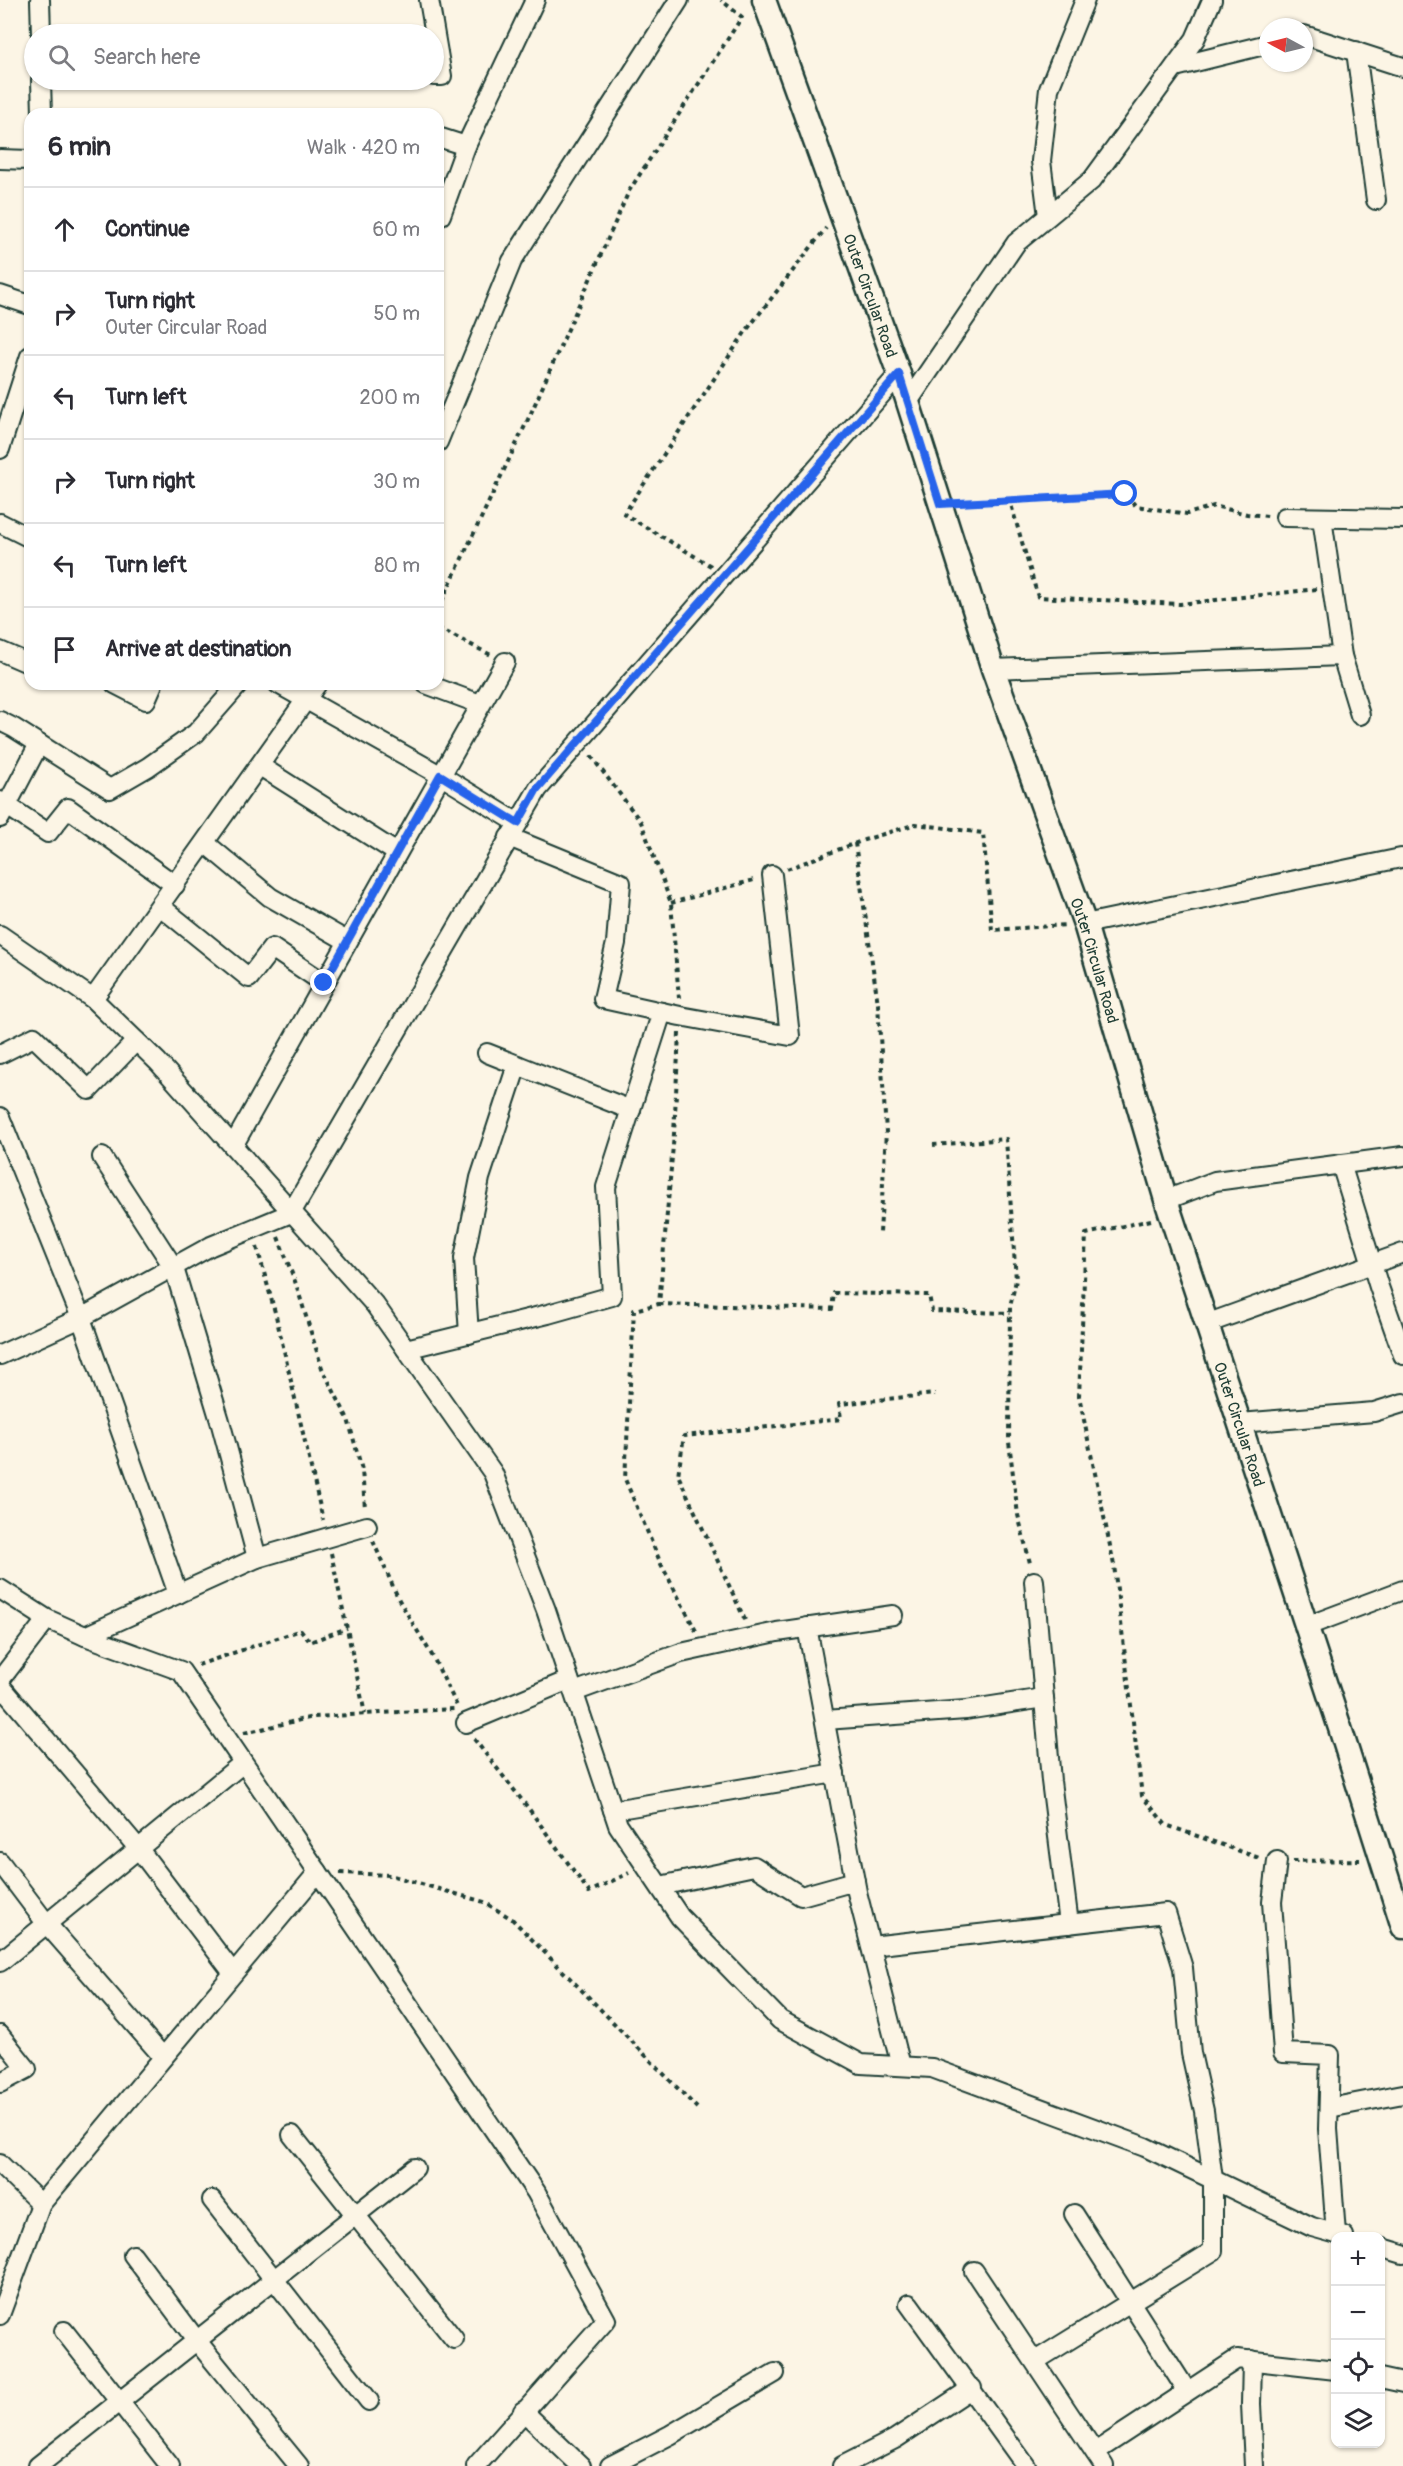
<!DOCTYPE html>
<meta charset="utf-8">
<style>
:root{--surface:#fff;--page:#f7f7f7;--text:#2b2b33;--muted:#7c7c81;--line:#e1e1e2}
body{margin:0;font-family:Pangolin,sans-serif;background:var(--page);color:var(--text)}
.controls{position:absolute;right:18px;bottom:18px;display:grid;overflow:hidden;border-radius:12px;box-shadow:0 2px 4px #0004}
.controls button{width:54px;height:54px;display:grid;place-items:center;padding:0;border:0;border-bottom:2px solid var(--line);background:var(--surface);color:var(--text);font:30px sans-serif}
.compass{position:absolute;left:1259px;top:18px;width:54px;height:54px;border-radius:50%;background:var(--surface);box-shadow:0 2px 4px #0004;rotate:277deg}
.stop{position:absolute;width:18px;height:18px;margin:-14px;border:4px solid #2563eb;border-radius:50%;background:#fff}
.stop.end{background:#2563eb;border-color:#fff;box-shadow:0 2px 6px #0008}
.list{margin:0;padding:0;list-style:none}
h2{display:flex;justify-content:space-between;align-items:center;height:78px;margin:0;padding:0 24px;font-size:26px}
h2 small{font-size:20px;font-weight:400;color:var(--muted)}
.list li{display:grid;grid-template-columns:39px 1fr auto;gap:18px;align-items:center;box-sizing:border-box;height:84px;padding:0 24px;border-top:2px solid var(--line)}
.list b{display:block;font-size:22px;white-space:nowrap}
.list p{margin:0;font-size:20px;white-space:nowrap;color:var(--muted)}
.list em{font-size:20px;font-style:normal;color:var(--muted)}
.icon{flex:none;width:33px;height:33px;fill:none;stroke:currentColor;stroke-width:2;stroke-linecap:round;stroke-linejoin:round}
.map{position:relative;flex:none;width:1403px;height:2466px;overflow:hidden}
.search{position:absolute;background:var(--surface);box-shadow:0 2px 4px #0004;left:24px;top:24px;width:420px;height:66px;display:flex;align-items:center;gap:15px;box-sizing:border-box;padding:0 21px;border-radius:33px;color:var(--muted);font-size:22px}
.panel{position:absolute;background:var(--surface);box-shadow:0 2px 4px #0004;left:24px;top:108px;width:420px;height:582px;border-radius:18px}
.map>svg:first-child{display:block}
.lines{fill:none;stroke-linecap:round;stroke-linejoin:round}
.minor-casing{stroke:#1f3d34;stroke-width:22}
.tertiary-casing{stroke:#1f3d34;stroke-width:27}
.path{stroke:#1f3d34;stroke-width:4;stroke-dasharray:4.5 4.5;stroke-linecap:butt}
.minor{stroke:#fcf5e5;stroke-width:18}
.tertiary{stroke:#fcf5e5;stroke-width:22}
.route{stroke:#2563eb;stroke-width:8}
.labels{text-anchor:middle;stroke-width:4.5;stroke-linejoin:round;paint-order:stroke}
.street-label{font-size:16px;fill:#1f3d34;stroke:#fcf5e5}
</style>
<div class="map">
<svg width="1403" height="2466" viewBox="0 0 1403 2466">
<rect width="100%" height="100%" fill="#fcf5e5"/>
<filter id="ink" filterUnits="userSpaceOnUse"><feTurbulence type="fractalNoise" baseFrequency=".0167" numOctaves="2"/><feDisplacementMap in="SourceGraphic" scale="12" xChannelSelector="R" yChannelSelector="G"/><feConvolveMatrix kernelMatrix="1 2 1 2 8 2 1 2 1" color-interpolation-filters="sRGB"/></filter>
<g filter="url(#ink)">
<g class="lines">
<defs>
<g id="minor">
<polyline points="40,0 41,34"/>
<polyline points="429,0 442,76 434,76"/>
<polyline points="1304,35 1403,67"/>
<polyline points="1356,51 1376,200"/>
<polyline points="1175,67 1268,44"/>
<polyline points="41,80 42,114"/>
<polyline points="438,137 466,146 535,0"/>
<polyline points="0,159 30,160"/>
<polyline points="438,215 441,215 466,146"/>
<polyline points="1048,216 1041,161 1049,89 1085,0"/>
<polyline points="0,295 30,305"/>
<polyline points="908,402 1016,243 1092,180 1195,39 1212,0"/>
<polyline points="438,442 512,261 679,0"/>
<polyline points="0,449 30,356"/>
<polyline points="1285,517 1403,519"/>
<polyline points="1322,518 1342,656 1360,715"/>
<polyline points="0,523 30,538"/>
<polyline points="0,651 30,664"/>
<polyline points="993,669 1342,656"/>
<polyline points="115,684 146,700 153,684"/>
<polyline points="278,684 440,775 518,823"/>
<polyline points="426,684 480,704"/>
<polyline points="0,721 14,728 110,789 148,767 196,733 239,684"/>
<polyline points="260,766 397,853"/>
<polyline points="0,801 48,833 68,808 175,885"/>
<polyline points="0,818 39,744"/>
<polyline points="509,837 621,883 616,943 603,999 680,1016 790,1036 772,875"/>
<polyline points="205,843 270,897 347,941"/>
<polyline points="160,906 249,978 272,948 324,983"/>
<polyline points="1085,924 1401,858"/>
<polyline points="0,935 93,999 158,1062 375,1305 493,1473 546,1610 618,1825 680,1917 780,2020 861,2064 932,2068 1145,2147 1312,2227 1344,2236"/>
<polyline points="93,999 317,684"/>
<polyline points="487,1053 631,1110"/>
<polyline points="0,1054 34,1037 89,1090 136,1041"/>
<polyline points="0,1117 81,1318 178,1594"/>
<polyline points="233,1146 505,662"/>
<polyline points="102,1157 174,1268 220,1421 257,1558"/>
<polyline points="1341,1164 1379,1287 1403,1355"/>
<polyline points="1166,1200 1215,1181 1403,1156"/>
<polyline points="1206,1324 1403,1253"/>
<polyline points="469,1334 464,1258 480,1178 517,1065"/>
<polyline points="406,1349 548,1314 612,1296 606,1187 662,1012"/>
<polyline points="0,1355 81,1318 211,1246 291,1213 538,789 899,374"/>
<polyline points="1240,1423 1374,1412 1403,1403"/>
<polyline points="1034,1581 1051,1781 1069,1924"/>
<polyline points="0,1589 47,1619 0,1680"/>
<polyline points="47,1619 85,1636 257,1558 367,1526"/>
<polyline points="1307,1626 1403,1590"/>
<polyline points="807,1627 857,1892 901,2066"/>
<polyline points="85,1636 181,1671 318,1872"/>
<polyline points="0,1685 138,1848 233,1973"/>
<polyline points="574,1692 681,1653 777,1632 893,1615"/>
<polyline points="825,1720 966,1710 1044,1698"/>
<polyline points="466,1723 569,1680"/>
<polyline points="613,1810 835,1773"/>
<polyline points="1277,1861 1272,1902 1283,2053 1330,2055 1328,2129 1336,2234"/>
<polyline points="0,1862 46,1923 163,2057"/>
<polyline points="660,1886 754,1866 801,1896 855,1881"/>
<polyline points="871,1946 1166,1913 1183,1968 1191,2053 1204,2111 1213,2179 1213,2251 1035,2361"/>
<polyline points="0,1962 243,1763"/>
<polyline points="0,2035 27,2069 0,2083"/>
<polyline points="1329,2108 1403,2094"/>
<polyline points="292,2135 454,2339"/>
<polyline points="0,2164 41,2204"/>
<polyline points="212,2200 369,2401"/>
<polyline points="1074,2214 1187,2391"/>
<polyline points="1380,2247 1403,2254"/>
<polyline points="133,2255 197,2341 299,2466"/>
<polyline points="974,2271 1104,2466"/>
<polyline points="909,2304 1026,2466"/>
<polyline points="0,2315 41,2204 318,1872 536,2192 606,2320 476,2466"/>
<polyline points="64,2331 170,2466"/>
<polyline points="1252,2360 1251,2404 1254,2466"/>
<polyline points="1380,2378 1403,2383"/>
<polyline points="523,2411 581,2466"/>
<polyline points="1095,2452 1237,2359 1336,2370"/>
<polyline points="38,2466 415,2168"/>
<polyline points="610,2466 670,2435 775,2373"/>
<polyline points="842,2466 895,2439 972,2388"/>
</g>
<g id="tertiary">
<path id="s1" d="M764,0L899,374L993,669L1085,924L1166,1200L1340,1728L1403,1927"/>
</g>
</defs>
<!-- minor casing -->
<use href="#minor" class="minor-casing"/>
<!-- tertiary casing -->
<use href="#tertiary" class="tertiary-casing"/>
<!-- path -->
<g class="path">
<polyline points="1010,501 1125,494 1136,506 1187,514 1214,506 1247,514 1268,516"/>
<polyline points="962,503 1010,501 1038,597 1180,604 1316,589"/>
<polyline points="711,566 624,514 746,331 826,228"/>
<polyline points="438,609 531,413 629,191 742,17 721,0"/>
<polyline points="438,628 491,655"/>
<polyline points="591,756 641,822 671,903 679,998"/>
<polyline points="855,843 878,1004 886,1132 880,1233"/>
<polyline points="787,869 864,840 916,824 983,833 992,930 1066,925"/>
<polyline points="671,903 754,880"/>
<polyline points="679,1033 674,1134 659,1304 634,1310 625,1479 661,1564 696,1631"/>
<polyline points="933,1145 1006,1139 1016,1280 1010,1307 1009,1442 1018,1515 1030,1563"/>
<polyline points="1151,1220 1086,1234 1079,1396 1114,1565 1142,1796 1166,1825 1259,1858"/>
<polyline points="278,1237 296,1284 322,1368 348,1419 362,1470 365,1508"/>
<polyline points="257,1247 276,1316 323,1520"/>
<polyline points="659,1304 832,1309 834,1293 929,1295 932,1311 1010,1313"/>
<polyline points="373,1541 399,1600 433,1657 458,1708"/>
<polyline points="331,1553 365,1714"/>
<polyline points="745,1620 678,1475 684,1436 841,1419 839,1404 935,1394"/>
<polyline points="198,1665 301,1630 310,1642 347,1628"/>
<polyline points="244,1733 313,1717 454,1709"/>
<polyline points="474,1739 529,1809 589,1892 629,1873"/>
<polyline points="1293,1861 1360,1860"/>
<polyline points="340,1873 390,1875 484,1902 512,1919 697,2108"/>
</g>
<!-- minor -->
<use href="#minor" class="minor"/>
<!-- tertiary -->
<use href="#tertiary" class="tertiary"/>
</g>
</g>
<g class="lines" filter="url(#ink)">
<!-- route -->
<polyline class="route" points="324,983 440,775 518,823 537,789 899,374 940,504 1125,494"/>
</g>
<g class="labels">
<!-- street labels -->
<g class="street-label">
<text dy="6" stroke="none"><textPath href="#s1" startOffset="314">Outer Circular Road</textPath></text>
<text dy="6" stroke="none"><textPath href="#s1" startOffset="1016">Outer Circular Road</textPath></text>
<text dy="6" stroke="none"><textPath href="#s1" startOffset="1502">Outer Circular Road</textPath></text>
</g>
</g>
</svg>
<div class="controls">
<button>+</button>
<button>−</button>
<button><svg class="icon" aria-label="locate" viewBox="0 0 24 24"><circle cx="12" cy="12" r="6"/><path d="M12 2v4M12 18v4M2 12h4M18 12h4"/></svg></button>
<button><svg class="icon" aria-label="layers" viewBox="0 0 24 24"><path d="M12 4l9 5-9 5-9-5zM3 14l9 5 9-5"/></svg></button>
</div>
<svg class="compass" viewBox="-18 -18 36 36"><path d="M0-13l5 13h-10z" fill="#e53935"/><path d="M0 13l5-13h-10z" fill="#7c7c81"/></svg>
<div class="stop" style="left:1125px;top:494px"></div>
<div class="stop end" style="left:324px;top:983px"></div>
<div class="search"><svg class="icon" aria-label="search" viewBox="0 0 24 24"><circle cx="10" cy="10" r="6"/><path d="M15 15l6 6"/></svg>Search here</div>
<section class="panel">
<h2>6 min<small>Walk · 420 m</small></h2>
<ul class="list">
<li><svg class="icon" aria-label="ahead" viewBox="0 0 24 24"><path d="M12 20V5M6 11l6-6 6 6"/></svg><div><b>Continue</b></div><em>60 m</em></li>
<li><svg class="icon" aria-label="right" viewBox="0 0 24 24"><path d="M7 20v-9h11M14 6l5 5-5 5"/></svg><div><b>Turn right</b><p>Outer Circular Road</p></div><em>50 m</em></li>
<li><svg class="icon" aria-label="left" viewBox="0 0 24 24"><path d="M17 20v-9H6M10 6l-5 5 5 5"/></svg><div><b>Turn left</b></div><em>200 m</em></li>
<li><svg class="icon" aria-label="right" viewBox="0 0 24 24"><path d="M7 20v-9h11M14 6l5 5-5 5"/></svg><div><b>Turn right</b></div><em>30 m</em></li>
<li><svg class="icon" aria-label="left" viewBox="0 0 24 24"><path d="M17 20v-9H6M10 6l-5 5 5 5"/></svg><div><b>Turn left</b></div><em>80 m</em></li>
<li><svg class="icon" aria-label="arrive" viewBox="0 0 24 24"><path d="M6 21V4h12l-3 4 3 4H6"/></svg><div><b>Arrive at destination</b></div></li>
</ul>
</section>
</div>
